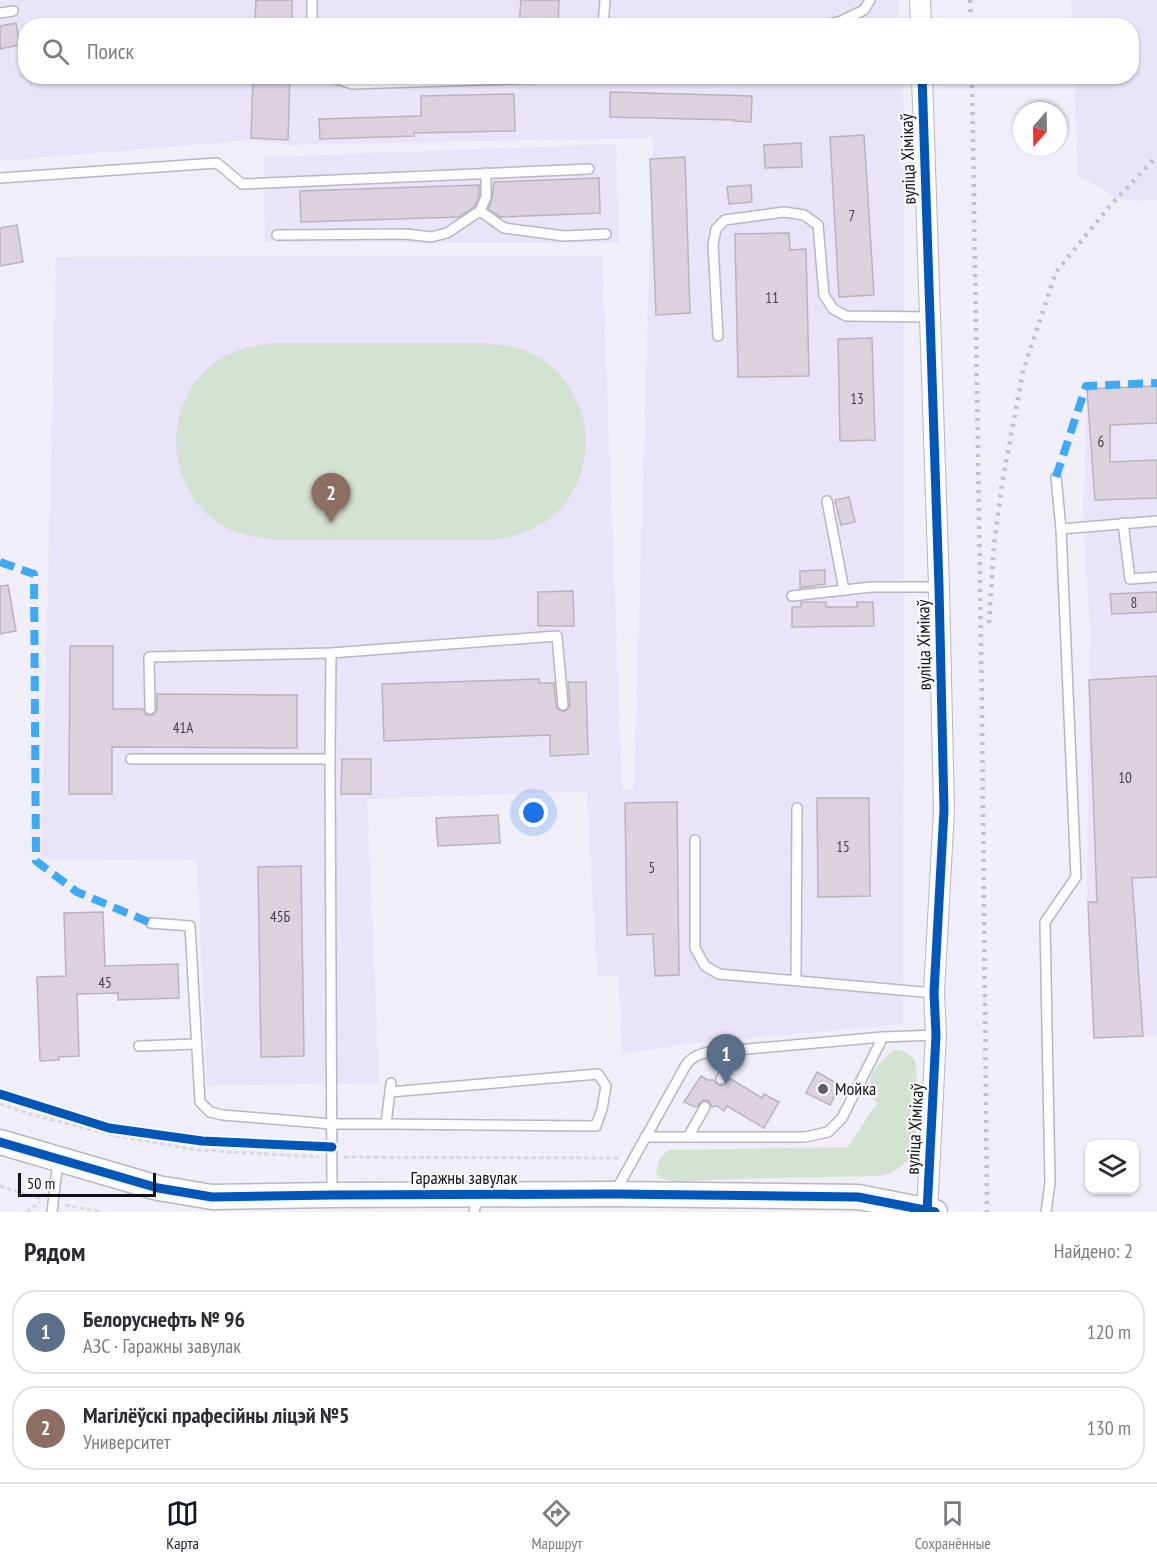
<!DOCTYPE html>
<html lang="ru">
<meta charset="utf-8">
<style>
:root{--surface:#fff;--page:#f2f2f3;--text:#2b2b33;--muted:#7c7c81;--line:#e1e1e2;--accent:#111827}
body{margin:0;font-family:"PT Sans Narrow",sans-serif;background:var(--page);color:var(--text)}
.controls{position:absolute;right:18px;bottom:18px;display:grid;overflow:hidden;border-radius:12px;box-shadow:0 2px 4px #0004}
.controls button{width:54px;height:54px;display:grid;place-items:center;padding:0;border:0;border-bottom:2px solid var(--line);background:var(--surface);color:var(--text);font:30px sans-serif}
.compass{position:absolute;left:1013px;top:102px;width:54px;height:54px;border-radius:50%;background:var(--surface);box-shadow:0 2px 4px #0004;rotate:200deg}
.scale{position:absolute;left:18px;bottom:15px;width:138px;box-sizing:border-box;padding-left:6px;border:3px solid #13101a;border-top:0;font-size:16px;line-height:21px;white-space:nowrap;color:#13101a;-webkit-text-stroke:4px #fafafa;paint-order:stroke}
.you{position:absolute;left:534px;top:813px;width:21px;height:21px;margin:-15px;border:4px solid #fff;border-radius:50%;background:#1a73e8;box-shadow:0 0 0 9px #1a73e833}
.badge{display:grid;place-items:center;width:39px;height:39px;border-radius:50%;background:var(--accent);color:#fff;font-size:20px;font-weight:700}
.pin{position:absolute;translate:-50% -50px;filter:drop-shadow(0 2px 3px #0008)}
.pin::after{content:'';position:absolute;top:32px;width:21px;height:18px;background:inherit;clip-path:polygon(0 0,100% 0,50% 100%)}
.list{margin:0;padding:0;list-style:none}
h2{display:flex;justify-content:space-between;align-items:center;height:78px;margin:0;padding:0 24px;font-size:26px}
h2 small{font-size:20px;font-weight:400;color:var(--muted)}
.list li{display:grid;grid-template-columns:39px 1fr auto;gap:18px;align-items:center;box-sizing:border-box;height:84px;margin:0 12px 12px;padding:0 12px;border:2px solid var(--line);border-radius:24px}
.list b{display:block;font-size:22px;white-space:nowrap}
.list p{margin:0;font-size:20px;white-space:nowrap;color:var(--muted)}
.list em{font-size:20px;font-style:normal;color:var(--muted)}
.icon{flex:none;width:33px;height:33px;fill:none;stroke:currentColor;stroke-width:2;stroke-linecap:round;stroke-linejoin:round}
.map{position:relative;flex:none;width:1157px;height:1212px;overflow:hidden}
.search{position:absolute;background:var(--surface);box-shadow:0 2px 4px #0004;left:18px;right:18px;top:18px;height:66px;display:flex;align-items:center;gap:15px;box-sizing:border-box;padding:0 21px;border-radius:24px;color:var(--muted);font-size:22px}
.sheet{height:270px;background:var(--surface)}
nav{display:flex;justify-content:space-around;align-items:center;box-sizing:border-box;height:84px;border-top:2px solid var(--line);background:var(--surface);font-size:16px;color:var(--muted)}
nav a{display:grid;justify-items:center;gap:3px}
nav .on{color:var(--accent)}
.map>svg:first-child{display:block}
.built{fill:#e9e4f9}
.green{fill:#d4e2d3}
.building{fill:#dbd2de;stroke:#b8b3bb;stroke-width:1.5}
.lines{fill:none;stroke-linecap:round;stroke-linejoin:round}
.service-casing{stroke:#b8b6c0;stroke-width:12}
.minor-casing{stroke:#b8b6c0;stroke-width:22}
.tertiary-casing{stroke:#b8b6c0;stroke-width:27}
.path{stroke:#dad9dc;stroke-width:3;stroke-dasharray:4.5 3;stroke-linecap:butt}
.service{stroke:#fdfcfe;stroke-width:9}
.minor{stroke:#fdfcfe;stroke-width:20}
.tertiary{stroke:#fdfcfe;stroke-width:24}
.rail{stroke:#c2c1c4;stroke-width:4.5;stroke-dasharray:3 6;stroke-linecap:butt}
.quiet{stroke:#3fa9f5;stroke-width:8;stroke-dasharray:15 8;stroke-linecap:butt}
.cycleway-casing{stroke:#fafafa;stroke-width:13}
.cycleway{stroke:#0057b8;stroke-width:9}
.poi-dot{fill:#605e68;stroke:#fafafa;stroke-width:2}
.labels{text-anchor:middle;stroke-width:4.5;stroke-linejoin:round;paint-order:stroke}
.number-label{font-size:15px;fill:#45404b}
.street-label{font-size:18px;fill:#13101a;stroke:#fafafa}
.poi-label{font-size:18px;fill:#13101a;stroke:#fafafa;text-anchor:start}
</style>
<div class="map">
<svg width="1157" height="1212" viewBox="0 0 1157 1212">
<rect width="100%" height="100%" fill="#f0eef8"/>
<!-- built -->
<g class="built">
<polygon points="0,0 898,0 899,26 26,26 26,76 902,77 904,113 903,1024 686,1044 622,1054 619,977 597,975 587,791 367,799 379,1083 207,1086 197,860 41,859 56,257 602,256 622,789 634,789 653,138 290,145 252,140 0,161"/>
<polygon points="1071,0 1157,0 1157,200 1136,201 1117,198 1078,175 1074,77 1132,76 1132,26 1072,25"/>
<polygon points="616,144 619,243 265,242 264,157"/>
<polygon points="1157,386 1157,1036 1094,1038 1087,902 1090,626 1083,527 1087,389"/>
</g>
<!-- green -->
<g class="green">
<path d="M270,343H484C501,345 517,346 533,354C600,388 604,487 540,525C525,534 509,537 492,540H278C261,538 245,537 229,529C162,496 158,396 222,358C237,349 253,346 270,343Z"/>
<path d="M896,1050C904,1051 911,1053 915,1061C917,1066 916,1074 917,1080C918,1100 920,1143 908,1159C901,1169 893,1172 881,1176L730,1179L677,1182L659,1178L656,1173L659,1160L668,1150L848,1147L877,1103C874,1099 870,1095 870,1090C867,1073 882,1058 896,1050Z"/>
</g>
<!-- building -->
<g class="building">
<polygon points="256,0 292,0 292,26 255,26"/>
<polygon points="521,0 559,0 558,26 519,26"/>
<polygon points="16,23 20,45 0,49 0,26"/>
<polygon points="253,76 290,76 288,140 251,138"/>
<polygon points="610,92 752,96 751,122 734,121 734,120 610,117"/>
<polygon points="514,94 515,131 414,133 414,136 320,139 319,119 421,116 421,96"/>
<polygon points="864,135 874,295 839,297 830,137"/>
<polygon points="801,143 802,167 765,168 764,145"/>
<polygon points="685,157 690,313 656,315 650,159"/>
<polygon points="599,178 600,213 500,217 488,209 492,199 494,182"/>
<polygon points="479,185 479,196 475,206 459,217 301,222 300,191"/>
<polygon points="751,185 752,202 729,204 727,187"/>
<polygon points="17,225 23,262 0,266 0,228"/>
<polygon points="789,233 790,250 806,249 809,376 738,377 735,234"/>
<polygon points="872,338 875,440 840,441 838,339"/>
<polygon points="1157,386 1157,423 1110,425 1110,462 1157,460 1157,498 1095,500 1087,389"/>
<polygon points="849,497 855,522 841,525 835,500"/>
<polygon points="825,570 825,584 800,588 800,571"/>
<polygon points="8,585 16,631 0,634 0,586"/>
<polygon points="573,591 574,626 538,626 538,592"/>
<polygon points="1157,592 1157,612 1112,614 1110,594"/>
<polygon points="801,602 826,602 826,607 857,607 857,602 873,602 874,626 792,627 792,607 801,607"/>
<polygon points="70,646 113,646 113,709 143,709 146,715 153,715 157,709 157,694 297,695 297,748 112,747 112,794 69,794"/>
<polygon points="1157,676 1157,877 1132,878 1143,1036 1094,1038 1088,902 1097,902 1089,680"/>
<polygon points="539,679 539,683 554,683 556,706 558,709 563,712 567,710 570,705 568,682 586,682 588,754 550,756 550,735 384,741 382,684"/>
<polygon points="342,759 371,759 371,794 341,794"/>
<polygon points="817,798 869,798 870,896 818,897"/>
<polygon points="677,802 679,975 655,976 653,934 627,935 625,803"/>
<polygon points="498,815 500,843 438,846 436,818"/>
<polygon points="301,866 304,1056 261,1057 258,867"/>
<polygon points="103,912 105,966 178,964 179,998 118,1000 118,993 77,994 79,1056 59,1057 59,1060 40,1061 37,977 66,976 64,913"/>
<polygon points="817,1072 840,1085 830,1105 806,1093"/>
<polygon points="701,1076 708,1080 714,1080 716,1083 721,1086 725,1084 729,1079 731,1079 762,1098 764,1094 779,1102 764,1128 727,1106 724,1111 717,1106 712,1107 709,1101 704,1100 701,1102 697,1107 693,1106 684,1102"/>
</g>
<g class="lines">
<defs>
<g id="service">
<polyline points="0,13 13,11"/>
<polyline points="312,26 312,0"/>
<polyline points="603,26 605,0"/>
<polyline points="821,26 841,21 864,10 870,0"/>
<polyline points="328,76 352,84 606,76"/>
<polyline points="0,178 217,163 242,184 589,169"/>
<polyline points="480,211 504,228 564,236 606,234"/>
<polyline points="277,235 406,234 431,237 447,233 480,211 486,197 486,173"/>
<polyline points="718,336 713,245 716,229 725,220 784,212 804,215 818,225 824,295 833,309 846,316 930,317"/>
<polyline points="827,501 844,590"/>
<polyline points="1123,523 1130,579 1157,577"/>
<polyline points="1061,529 1157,521"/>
<polyline points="792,596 871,587 939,587"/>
<polyline points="331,653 330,759 332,1194"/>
<polyline points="150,709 149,657 331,653 557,636 563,705"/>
<polyline points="131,759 330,759"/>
<polyline points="695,840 695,948 705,966 719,974 934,993"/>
<polyline points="151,923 190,926 200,1102 210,1112 223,1115 332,1124 386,1124 391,1083"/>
<polyline points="796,980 797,808"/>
<polyline points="139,1046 196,1044"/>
<polyline points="721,1079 737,1050 883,1037 936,1035"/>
<polyline points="386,1124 596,1126 602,1109 606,1086 598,1074 390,1092"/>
<polyline points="645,1137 805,1137 828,1132 842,1118 883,1037"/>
<polyline points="688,1137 705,1107"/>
<path d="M615,1192L686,1065C697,1049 719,1052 737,1050"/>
<polyline points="52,1212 58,1161"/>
<polyline points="474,1212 478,1197"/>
<polyline points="1046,1212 1050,1183 1045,922 1076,877 1061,529 1056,477"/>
</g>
<g id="minor">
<polyline points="920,0 921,26"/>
<polyline points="922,76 939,587 944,810 934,993 936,1035 927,1212"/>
</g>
<polyline id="tertiary" points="0,1142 158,1188 212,1197 332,1195 614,1194 858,1197 935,1212"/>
</defs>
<!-- service casing -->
<use href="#service" class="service-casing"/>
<!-- minor casing -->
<use href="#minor" class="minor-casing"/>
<!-- tertiary casing -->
<use href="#tertiary" class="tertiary-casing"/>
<!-- path -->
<g class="path">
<polyline points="0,1104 30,1114 112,1135 197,1150 319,1157"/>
<polyline points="344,1157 619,1158"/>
<polyline points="0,1186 41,1199"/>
<polyline points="65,1205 102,1212"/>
<polyline points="27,1212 40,1202"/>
</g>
<!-- service -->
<use href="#service" class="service"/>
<!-- minor -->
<use href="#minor" class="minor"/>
<!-- tertiary -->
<use href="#tertiary" class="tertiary"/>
<!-- rail -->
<g class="rail">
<polyline points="970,0 971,26"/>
<polyline points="972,76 982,708 987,1212"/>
<polyline points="989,623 994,544 1002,484 1023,371 1056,272 1109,207 1157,156"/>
</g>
<!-- quiet -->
<g class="quiet">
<polyline points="1056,477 1086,386 1157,383"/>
<polyline points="0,562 34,574 36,861 77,892 151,923"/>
</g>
<defs>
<g id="cycleway">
<polyline points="922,76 939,587 944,810 934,993 936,1035 927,1212"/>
<polyline points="0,1094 109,1128 202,1141 332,1147"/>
<polyline points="0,1142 158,1188 212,1197 332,1195 614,1194 858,1197 935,1212"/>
</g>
</defs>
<!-- cycleway casing -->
<use href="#cycleway" class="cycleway-casing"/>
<!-- cycleway -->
<use href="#cycleway" class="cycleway"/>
</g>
<!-- markers -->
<circle class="poi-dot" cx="823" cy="1089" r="6"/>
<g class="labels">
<!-- number labels -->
<g class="number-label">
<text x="852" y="221">7</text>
<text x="772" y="303">11</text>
<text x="857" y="404">13</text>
<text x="1101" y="447">6</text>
<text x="1134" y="608">8</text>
<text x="183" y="733">41А</text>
<text x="1125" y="783">10</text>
<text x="843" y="852">15</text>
<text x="652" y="873">5</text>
<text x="280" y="922">45Б</text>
<text x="105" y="988">45</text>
</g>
<!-- street labels -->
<g class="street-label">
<text transform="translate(908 159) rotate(-92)" y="6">вуліца Хімікаў</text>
<text transform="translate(924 645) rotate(-91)" y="6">вуліца Хімікаў</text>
<text transform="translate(915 1129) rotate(-87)" y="6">вуліца Хімікаў</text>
<text x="464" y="1184">Гаражны завулак</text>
</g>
<!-- poi labels -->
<g class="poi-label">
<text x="835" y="1095">Мойка</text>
</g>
</g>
</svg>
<div class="controls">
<button><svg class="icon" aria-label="layers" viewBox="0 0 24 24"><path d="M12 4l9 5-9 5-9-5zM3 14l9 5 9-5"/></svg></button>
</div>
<svg class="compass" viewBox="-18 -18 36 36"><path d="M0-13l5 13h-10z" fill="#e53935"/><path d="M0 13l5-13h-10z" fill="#7c7c81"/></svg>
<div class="scale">50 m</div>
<div class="you"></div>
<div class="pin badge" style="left:726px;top:1084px;background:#5c6f8a">1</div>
<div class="pin badge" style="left:331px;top:523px;background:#8d6e63">2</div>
<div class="search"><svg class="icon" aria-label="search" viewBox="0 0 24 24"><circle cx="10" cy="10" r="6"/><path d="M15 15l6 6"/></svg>Поиск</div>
</div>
<section class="sheet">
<h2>Рядом<small>Найдено: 2</small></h2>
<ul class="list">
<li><span class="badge" style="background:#5c6f8a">1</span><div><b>Белоруснефть № 96</b><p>АЗС · Гаражны завулак</p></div><em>120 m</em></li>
<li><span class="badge" style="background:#8d6e63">2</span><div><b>Магілёўскі прафесійны ліцэй №5</b><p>Университет</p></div><em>130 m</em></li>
</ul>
</section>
<nav>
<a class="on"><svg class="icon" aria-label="map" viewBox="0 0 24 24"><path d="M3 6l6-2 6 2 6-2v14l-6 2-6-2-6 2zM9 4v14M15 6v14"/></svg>Карта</a>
<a><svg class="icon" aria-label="directions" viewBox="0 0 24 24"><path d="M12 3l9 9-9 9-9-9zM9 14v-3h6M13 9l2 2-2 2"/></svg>Маршрут</a>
<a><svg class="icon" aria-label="saved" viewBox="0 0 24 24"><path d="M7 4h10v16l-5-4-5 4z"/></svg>Сохранённые</a>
</nav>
